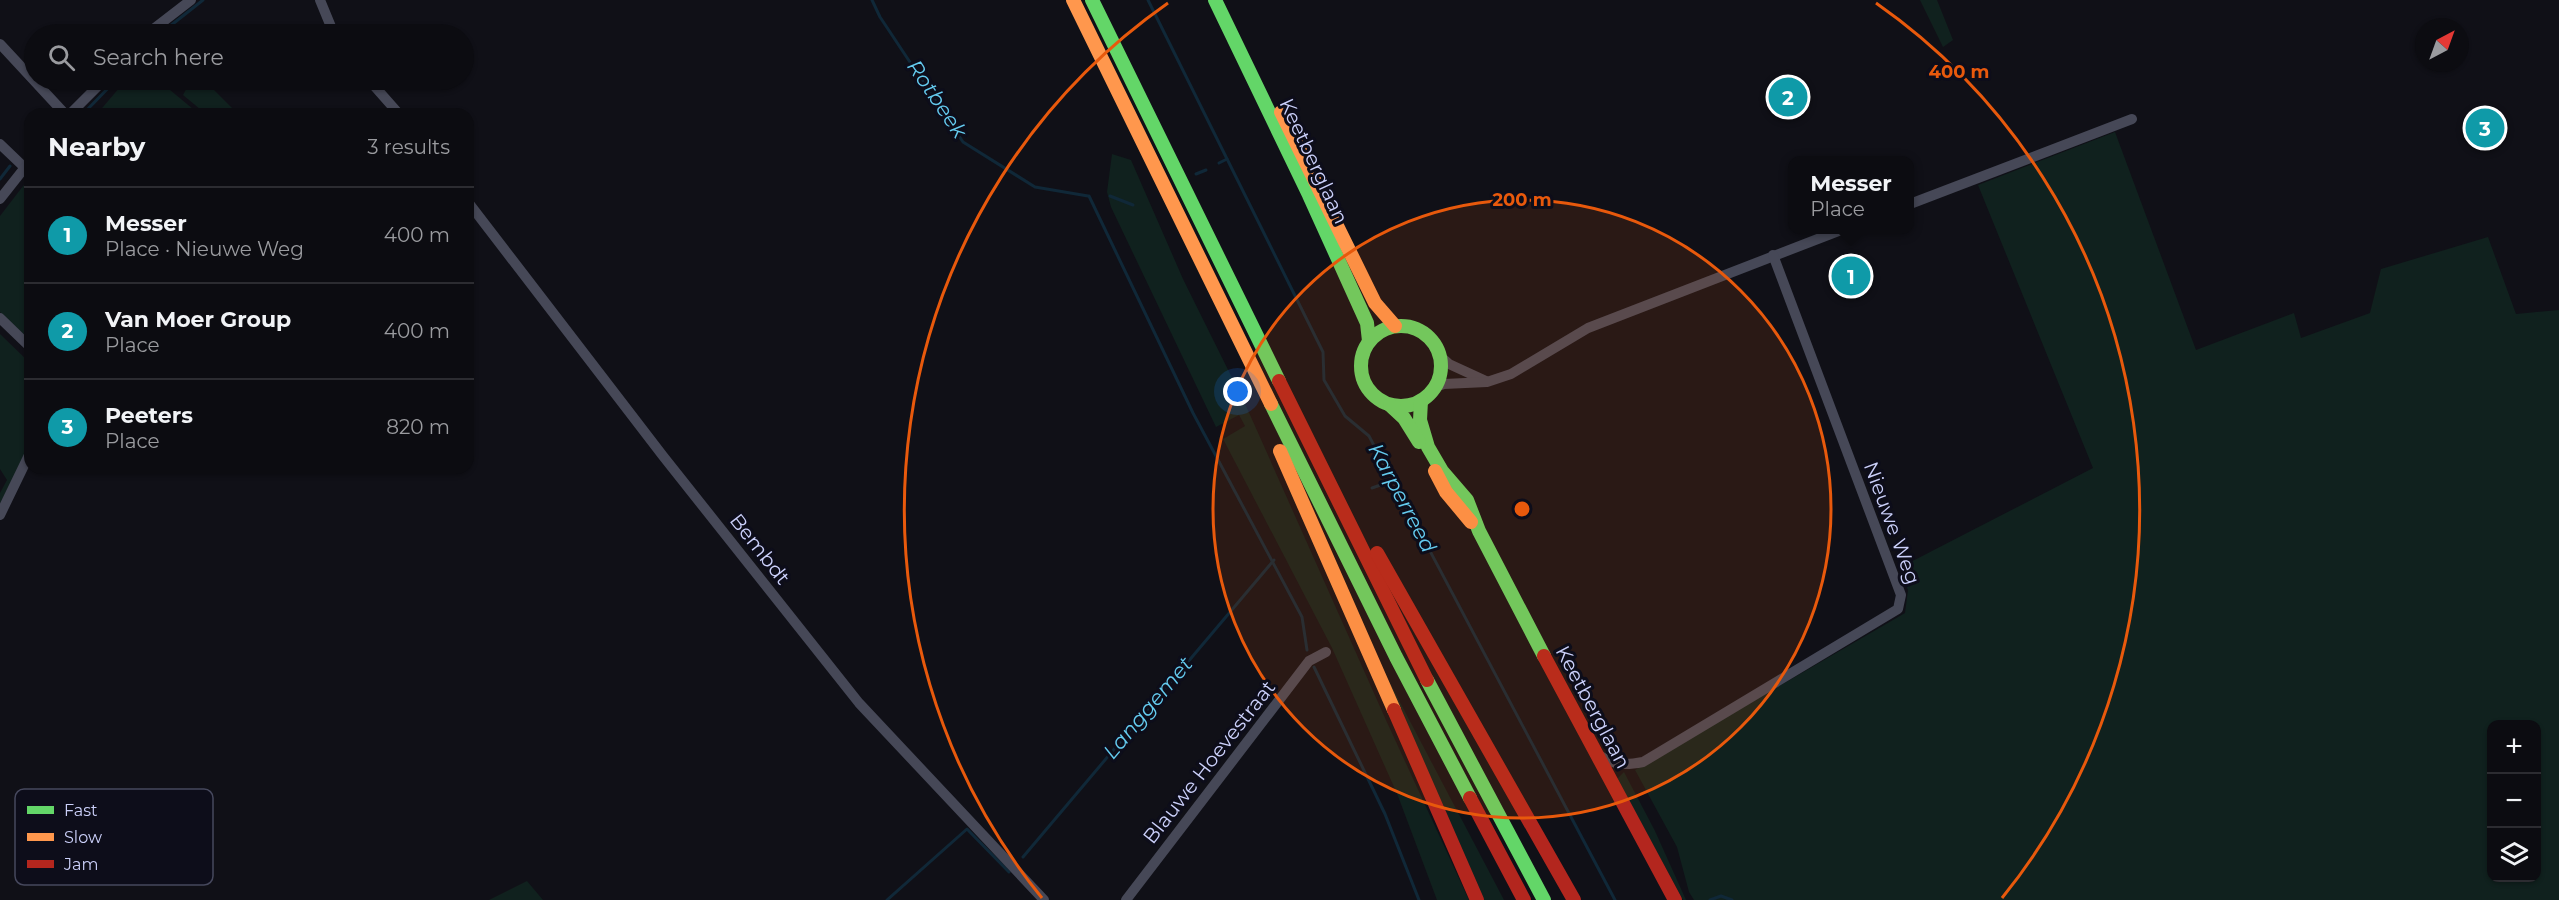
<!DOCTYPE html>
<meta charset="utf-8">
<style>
:root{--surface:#0c0c11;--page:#1a1a1f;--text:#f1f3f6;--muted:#9a9b9f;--line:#2c2c31;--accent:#1a73e8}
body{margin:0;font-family:Montserrat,sans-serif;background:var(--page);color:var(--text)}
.controls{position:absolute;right:18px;bottom:18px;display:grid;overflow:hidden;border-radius:12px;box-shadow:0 2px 4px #0004}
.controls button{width:54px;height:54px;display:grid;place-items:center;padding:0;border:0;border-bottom:2px solid var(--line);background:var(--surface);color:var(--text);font:30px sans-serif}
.compass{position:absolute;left:2415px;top:18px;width:54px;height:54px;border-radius:50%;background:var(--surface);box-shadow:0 2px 4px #0004;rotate:41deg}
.you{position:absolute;left:1238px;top:392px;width:21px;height:21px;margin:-15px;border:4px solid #fff;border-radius:50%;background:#1a73e8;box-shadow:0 0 0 9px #1a73e833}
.badge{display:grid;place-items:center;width:39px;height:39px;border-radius:50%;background:var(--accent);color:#fff;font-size:20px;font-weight:700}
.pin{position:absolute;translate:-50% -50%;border:3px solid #fff;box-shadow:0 2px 6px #0006}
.popup{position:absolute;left:1788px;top:156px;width:126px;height:78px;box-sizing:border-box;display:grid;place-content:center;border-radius:12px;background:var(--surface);filter:drop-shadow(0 2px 4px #0005);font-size:20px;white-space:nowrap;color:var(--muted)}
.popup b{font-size:22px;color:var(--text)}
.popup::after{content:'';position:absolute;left:50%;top:100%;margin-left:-12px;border:12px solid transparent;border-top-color:var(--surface)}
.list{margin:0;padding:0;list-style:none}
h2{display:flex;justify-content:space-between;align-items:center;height:78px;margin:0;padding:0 24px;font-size:26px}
h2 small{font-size:20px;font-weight:400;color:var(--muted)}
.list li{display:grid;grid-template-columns:39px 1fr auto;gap:18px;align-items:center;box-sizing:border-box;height:96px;padding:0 24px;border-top:2px solid var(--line)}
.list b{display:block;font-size:22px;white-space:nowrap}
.list p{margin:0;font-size:20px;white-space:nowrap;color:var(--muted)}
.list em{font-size:20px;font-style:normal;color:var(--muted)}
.icon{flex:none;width:33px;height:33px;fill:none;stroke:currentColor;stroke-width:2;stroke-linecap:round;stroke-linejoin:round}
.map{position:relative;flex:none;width:2559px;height:900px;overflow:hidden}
.search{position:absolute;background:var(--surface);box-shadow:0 2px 4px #0004;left:24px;top:24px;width:450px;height:66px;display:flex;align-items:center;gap:15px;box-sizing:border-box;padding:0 21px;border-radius:33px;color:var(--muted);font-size:22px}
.panel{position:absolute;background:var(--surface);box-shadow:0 2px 4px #0004;left:24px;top:108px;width:450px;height:366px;border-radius:18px}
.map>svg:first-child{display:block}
.green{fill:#10211e;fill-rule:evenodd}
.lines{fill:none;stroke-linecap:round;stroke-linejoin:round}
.stream{stroke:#102838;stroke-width:3}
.street{stroke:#464857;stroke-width:10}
.fast{stroke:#63d668;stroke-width:14}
.slow{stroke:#ff974d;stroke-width:14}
.jam{stroke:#b3261e;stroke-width:14}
.ring{fill:none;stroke:#e8590c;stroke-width:3}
.labels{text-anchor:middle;stroke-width:6;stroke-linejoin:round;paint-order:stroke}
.street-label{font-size:20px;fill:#cbd0fa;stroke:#0d0d1a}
.water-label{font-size:21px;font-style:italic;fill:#64cbef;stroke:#0d0d1a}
.key{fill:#0d0d1a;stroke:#46485d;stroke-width:1.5}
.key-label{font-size:16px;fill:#cbd0fa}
.centre{fill:#e8590c;stroke:#0d0d1a;stroke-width:3}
.ring-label{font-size:18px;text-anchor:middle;font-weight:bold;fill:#e8590c;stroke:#0d0d1a;stroke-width:6;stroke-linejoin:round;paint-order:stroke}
</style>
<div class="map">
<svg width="2559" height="900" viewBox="0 0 2559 900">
<rect width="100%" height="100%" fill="#101017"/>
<!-- green -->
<g class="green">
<polygon points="1920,0 1937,0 1953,40 1943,47"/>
<polygon points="126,80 158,80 199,114 97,114"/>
<polygon points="191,80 204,80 238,114 206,114 183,95"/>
<path d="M2115,132L2196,350L2294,313L2301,338L2370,313L2381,269L2488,237L2516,314L2559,310V900H1694L1689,892L1677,847L1635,770L1905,613L1908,590L1899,568L2093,468L1978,185ZM2492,724H2536V878H2492Z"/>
<polygon points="1112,154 1131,160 1183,279 1247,408 1386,720 1469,900 1437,900 1398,796 1332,648 1223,439 1245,426 1239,415 1216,427 1111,207 1107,192"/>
<polygon points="30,177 30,340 0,312 0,216"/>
<polygon points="0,334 30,363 30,443 0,504 0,493 7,480 0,469"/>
<polygon points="1381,666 1504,900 1482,900"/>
<polygon points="1624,772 1655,831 1686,900 1683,900 1617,779"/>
<polygon points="527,881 543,900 489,900"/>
</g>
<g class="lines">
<!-- stream -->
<g class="stream">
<polyline points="872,0 880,17 963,142 1035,187 1088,196"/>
<polyline points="1148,0 1323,352 1324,380 1345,416 1369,436 1615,900"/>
<polyline points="160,34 203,0"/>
<polyline points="83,114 116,80"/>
<polyline points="1219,163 1227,159"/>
<polyline points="1196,174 1206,170"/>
<polyline points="27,178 30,173"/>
<polyline points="0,179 10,166"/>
<polyline points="1089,196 1193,413 1302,617 1307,650"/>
<polyline points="1110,196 1133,205"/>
<polyline points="1372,488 1392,481"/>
<polyline points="1314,667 1385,814 1419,900"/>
<polyline points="1023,857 1274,560"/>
<polyline points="887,900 967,829 1009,872"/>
<polyline points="1710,900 1721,896 1732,900"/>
</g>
<!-- street -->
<g class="street">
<polyline points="320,0 334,34"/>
<polyline points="147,34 191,0"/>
<polyline points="0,44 65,114"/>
<polyline points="369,80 399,114"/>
<polyline points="70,114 104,80"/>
<polyline points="0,144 24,167"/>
<polyline points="0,199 30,161"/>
<polyline points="468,202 663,456 859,703 1044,900"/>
<polyline points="1910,204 2132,119"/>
<polyline points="0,318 30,347"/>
<polyline points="1439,355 1449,364 1486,381"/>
<polyline points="1435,387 1444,384 1487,382 1511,374 1588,328 1841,230"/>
<polyline points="0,515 30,453"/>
<path d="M1596,753C1613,765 1623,766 1643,762L1898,609L1901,595L1773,255"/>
<polyline points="1126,900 1309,661 1326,652"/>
</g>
<!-- fast -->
<g class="fast">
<polyline points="1092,0 1279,381"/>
<polyline points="1215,0 1309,195 1367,323 1369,341"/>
<circle cx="1401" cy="366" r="40"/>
<polyline points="1421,401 1420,420 1428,447 1442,471 1467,500 1479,531 1544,656"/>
<polyline points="1271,404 1396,657 1470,798"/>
<polyline points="1390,405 1404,418 1419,442"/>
<polyline points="1427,680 1544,900"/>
</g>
<!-- slow -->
<g class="slow">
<polyline points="1073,0 1271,404"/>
<polyline points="1281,112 1375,303 1395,326"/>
<polyline points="1280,451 1394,710"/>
<polyline points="1435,471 1446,492 1471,522"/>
</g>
<!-- jam -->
<g class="jam">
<polyline points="1279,381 1427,680"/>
<polyline points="1377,553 1574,900"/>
<polyline points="1544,656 1675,900"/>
<polyline points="1394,710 1477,900"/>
<polyline points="1470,798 1524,900"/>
</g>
</g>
<!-- distance rings -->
<circle cx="1522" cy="509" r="309" fill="#e8590c" fill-opacity=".12"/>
<g class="ring">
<circle cx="1522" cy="509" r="309"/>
<path d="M1042 898A618 618 0 0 1 1168 3M1876 3A618 618 0 0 1 2002 898"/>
</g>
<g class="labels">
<!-- street labels -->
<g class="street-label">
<text transform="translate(1314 161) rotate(65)" y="7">Keetberglaan</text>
<text transform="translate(1892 523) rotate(70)" y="7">Nieuwe Weg</text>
<text transform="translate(760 549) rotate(52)" y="7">Bembdt</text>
<text transform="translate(1593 707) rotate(62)" y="7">Keetberglaan</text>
<text transform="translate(1209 762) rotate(-52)" y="7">Blauwe Hoevestraat</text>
</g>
<!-- water labels -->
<g class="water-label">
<text transform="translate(937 99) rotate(56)" y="7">Rotbeek</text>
<text transform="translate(1402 498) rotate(62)" y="7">Karperreed</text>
<text transform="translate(1148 708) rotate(-50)" y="7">Langgemet</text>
</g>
</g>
<!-- legend -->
<rect x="15" y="789" width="198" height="96" rx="9" class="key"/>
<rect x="27" y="806" width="27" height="8" fill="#63d668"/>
<rect x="27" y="833" width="27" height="8" fill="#ff974d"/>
<rect x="27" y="860" width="27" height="8" fill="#b3261e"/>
<g class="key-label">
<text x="64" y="816">Fast</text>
<text x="64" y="843">Slow</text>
<text x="64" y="870">Jam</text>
</g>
<circle cx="1522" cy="509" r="9" class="centre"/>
<g class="ring-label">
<text x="1959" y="78">400 m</text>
<text x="1522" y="206">200 m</text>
</g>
</svg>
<div class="controls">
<button>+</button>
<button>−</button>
<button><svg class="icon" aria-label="layers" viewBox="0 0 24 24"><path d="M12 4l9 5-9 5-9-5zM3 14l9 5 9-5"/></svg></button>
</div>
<svg class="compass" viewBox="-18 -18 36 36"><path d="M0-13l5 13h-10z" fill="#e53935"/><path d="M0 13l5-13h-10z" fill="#9a9b9f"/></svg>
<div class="you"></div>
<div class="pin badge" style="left:1851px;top:276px;background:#0f9aa8">1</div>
<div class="popup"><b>Messer</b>Place</div>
<div class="pin badge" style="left:1788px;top:97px;background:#0f9aa8">2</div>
<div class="pin badge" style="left:2485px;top:128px;background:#0f9aa8">3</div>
<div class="search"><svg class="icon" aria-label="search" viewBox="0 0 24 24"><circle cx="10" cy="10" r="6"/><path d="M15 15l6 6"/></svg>Search here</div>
<section class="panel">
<h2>Nearby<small>3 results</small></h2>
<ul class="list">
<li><span class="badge" style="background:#0f9aa8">1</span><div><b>Messer</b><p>Place · Nieuwe Weg</p></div><em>400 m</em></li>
<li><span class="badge" style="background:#0f9aa8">2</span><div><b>Van Moer Group</b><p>Place</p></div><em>400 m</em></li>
<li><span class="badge" style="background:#0f9aa8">3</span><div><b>Peeters</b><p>Place</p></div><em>820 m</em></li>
</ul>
</section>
</div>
